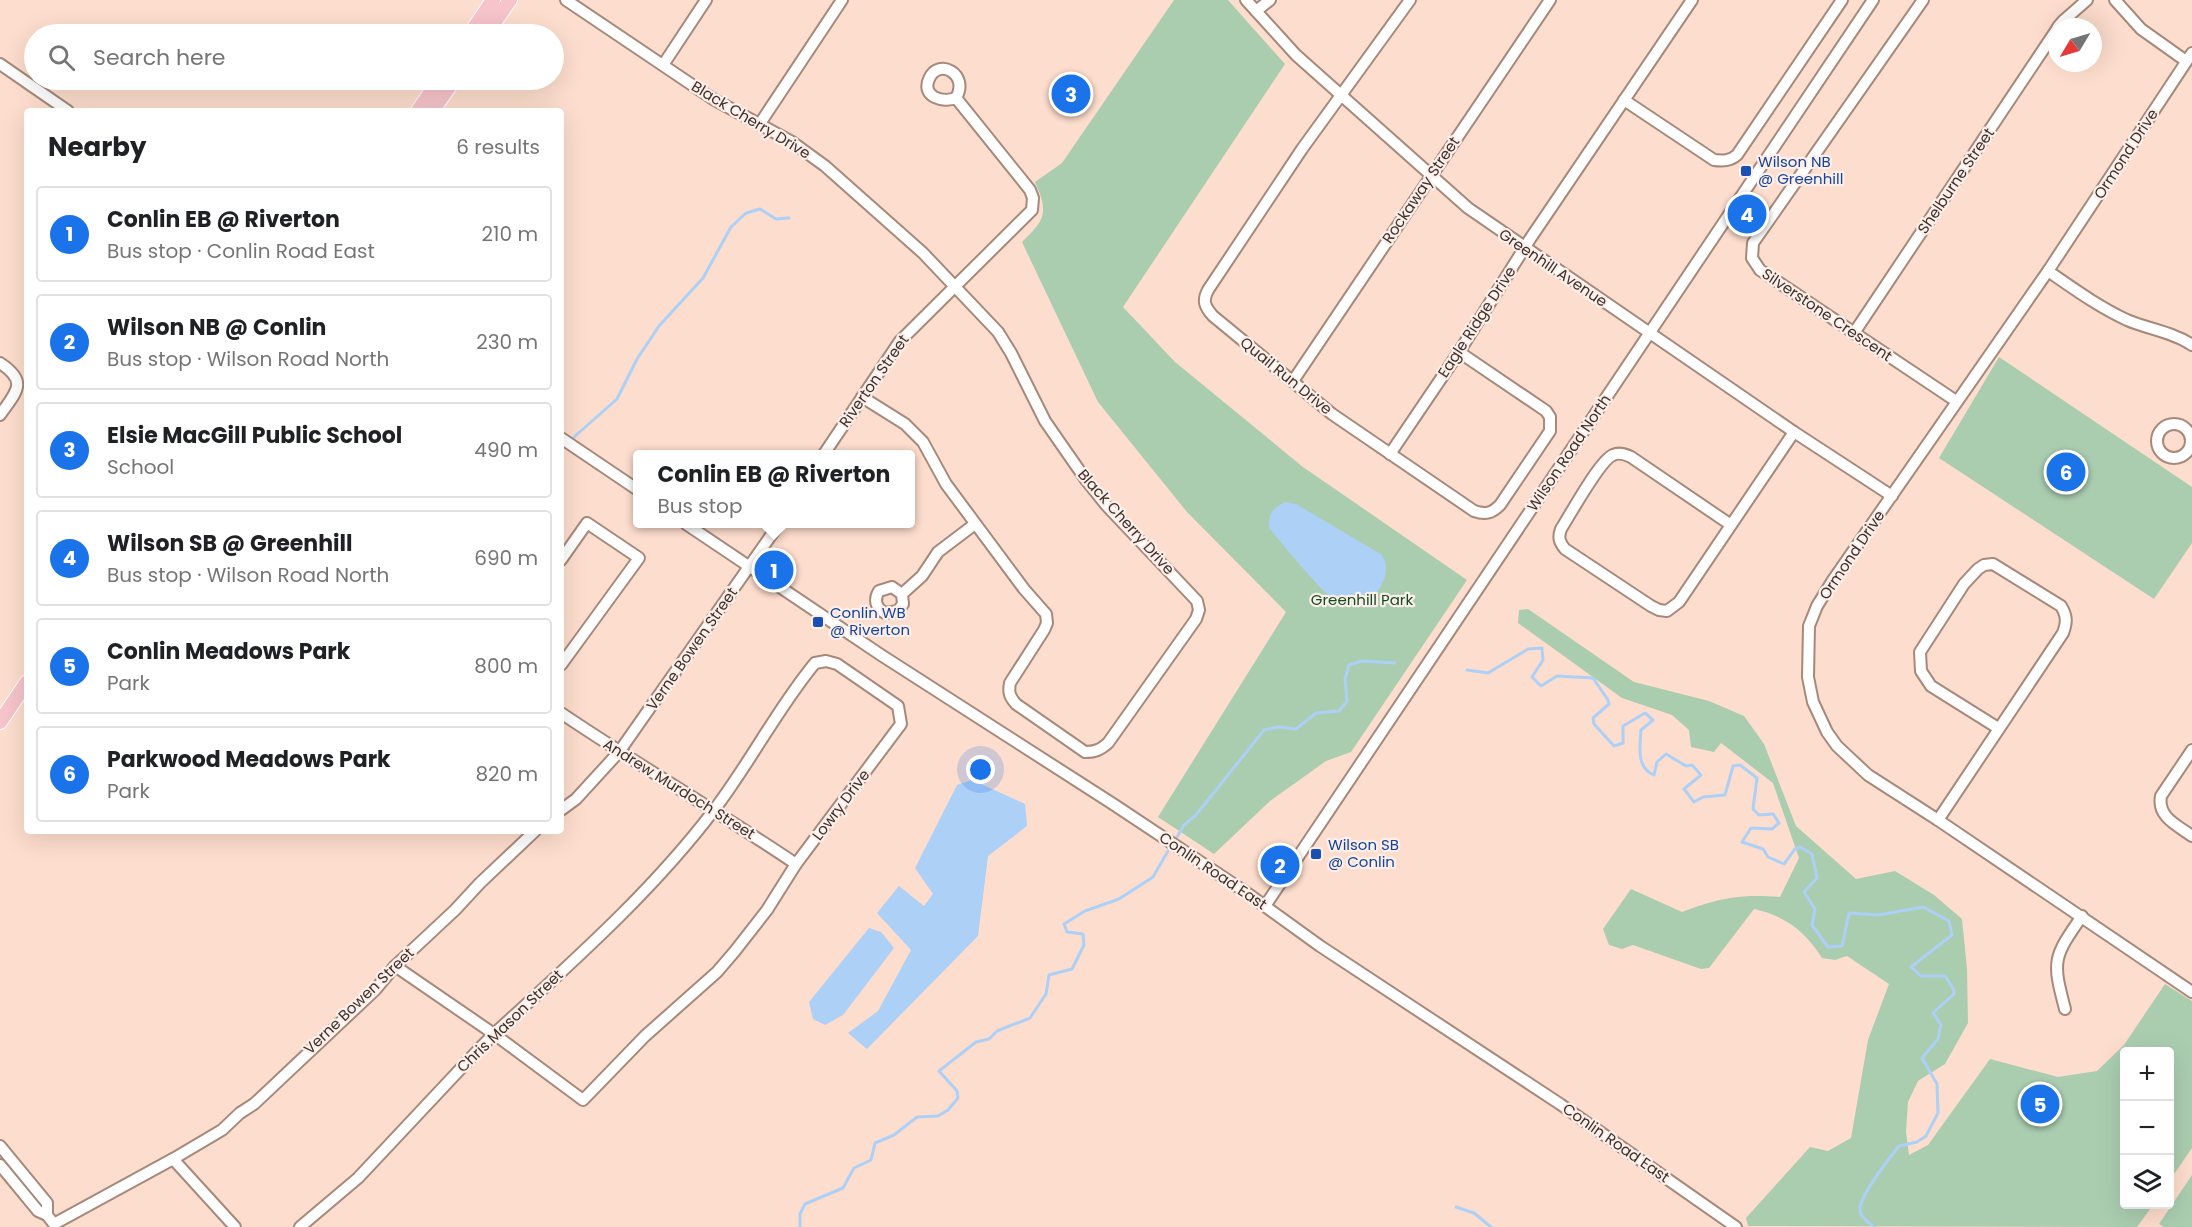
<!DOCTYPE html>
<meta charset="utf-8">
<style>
:root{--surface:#fff;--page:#f2f2f2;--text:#202124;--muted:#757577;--line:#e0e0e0;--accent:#1a73e8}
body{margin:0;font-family:Poppins,sans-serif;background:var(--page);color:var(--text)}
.controls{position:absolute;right:18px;bottom:18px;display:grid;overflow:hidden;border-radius:6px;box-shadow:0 6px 24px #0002}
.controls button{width:54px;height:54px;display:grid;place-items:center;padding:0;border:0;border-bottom:2px solid var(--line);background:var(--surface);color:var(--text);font:30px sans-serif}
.compass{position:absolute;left:2048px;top:18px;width:54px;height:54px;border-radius:50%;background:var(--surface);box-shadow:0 6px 24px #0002;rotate:232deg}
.you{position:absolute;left:981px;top:770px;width:21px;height:21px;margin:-15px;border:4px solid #fff;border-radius:50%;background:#1a73e8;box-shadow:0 0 0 9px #1a73e833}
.badge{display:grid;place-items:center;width:39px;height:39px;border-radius:50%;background:var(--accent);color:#fff;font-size:20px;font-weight:700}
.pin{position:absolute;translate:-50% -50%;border:3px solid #fff;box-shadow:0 2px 6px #0006}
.popup{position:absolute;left:633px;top:450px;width:282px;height:78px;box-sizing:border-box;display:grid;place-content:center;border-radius:6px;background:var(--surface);filter:drop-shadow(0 2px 4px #0005);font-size:20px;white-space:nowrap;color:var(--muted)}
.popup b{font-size:22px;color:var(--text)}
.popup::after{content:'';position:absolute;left:50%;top:100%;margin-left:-12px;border:12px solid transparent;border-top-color:var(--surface)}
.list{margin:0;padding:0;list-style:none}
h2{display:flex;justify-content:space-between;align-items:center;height:78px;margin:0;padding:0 24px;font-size:26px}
h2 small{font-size:20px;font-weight:400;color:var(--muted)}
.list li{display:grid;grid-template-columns:39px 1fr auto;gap:18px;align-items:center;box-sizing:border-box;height:96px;margin:0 12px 12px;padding:0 12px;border:2px solid var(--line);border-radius:6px}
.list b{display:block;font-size:22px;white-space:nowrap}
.list p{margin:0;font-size:20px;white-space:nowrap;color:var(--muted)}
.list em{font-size:20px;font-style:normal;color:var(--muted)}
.icon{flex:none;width:33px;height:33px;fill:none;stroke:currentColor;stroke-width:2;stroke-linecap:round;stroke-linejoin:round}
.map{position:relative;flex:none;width:2192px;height:1227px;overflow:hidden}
.search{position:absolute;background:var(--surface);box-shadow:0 6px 24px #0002;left:24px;top:24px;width:540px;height:66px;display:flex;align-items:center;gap:15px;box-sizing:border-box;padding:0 21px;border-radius:33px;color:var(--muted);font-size:22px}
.panel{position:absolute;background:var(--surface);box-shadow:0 6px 24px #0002;left:24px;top:108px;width:540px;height:726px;border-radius:6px}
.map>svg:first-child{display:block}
.green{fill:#aacdb0}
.water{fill:#add0f7}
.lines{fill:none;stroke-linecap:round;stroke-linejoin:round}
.stream{stroke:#add0f7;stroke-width:3}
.minor-casing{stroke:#a6897a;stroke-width:14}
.major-casing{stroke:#fff;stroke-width:16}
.minor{stroke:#fff;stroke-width:10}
.major{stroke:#f6c4ca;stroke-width:14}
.transit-dot{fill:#1a4fb4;stroke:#fceee8;stroke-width:2}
.labels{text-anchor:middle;stroke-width:4.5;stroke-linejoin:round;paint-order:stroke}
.street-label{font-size:15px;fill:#3d302a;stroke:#fceee8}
.transit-label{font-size:15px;fill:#164399;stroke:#fceee8;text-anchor:start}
.park-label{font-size:15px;fill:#104c24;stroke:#fceee8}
</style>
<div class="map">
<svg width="2192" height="1227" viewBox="0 0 2192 1227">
<rect width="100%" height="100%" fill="#fdddcd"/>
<!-- green -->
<g class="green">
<path d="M1174,0H1228L1285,64L1123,307L1175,362L1303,467L1467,580L1351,752L1326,761L1270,801L1214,854L1158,817L1286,612L1187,512L1098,402L1022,242C1045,220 1049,213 1035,182L1062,163Z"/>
<polygon points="1999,357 2192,487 2192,543 2154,599 1939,458"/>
<path d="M1528,609L1634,682L1709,701L1744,716L1764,744L1796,826L1856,879L1895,871L1934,895L1962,919L1967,969L1968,1023L1945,1064L1918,1081L1908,1102L1906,1132L1909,1155L1928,1145L1990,1059L2058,1077L2097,1071L2124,1045L2165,984L2192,1001V1148L2170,1180V1052H2124V1204L2153,1205L2137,1227L1748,1226L1746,1218L1810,1147L1828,1151L1851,1138L1868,1040L1889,984L1847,956L1835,960L1822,958C1805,931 1785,916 1754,909L1709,968L1701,969L1633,945L1622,949L1609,945L1603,929L1631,889L1682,912C1720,898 1739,894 1780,897L1799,858L1773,783L1721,743L1714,752L1691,747L1689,730L1672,715L1622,698L1518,623L1519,610Z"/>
<polygon points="2192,1175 2192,1227 2164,1227 2159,1224"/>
</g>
<!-- water -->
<g class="water">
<path d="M1285,502L1296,504L1382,555C1389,567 1386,578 1379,589C1371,603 1354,611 1339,603C1323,595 1283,544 1269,528C1268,514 1273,508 1285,502Z"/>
<polygon points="972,780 1025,804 1027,826 988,856 978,936 867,1049 848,1033 878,1011 911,950 877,913 899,886 924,906 933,894 915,868 957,785"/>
<polygon points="869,928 881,932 894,948 843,1015 825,1025 813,1019 809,1002"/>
</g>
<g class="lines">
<!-- stream -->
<g class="stream">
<polyline points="574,437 617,399 637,359 659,326 703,278 731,227 746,213 760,209 776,219 789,218"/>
<path d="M1467,670L1488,673L1528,649L1542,648L1543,660L1532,677L1541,686L1557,676L1593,678L1608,700L1609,704L1593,718L1594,724L1614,746L1623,743V726L1645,713L1653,720L1641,730C1640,746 1636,768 1654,775L1657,762L1666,754L1686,766L1692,765L1701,775L1684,789L1694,802L1703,797L1725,795L1733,766L1740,765L1757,778L1753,809L1759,815L1773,814L1779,823L1772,829L1751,828L1742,842L1763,849L1768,857L1784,864L1795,849L1800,847L1812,854L1817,878L1804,892L1815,909L1812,925L1828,947L1842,946L1849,913L1878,915L1923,907L1949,921L1952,935L1911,967L1921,976H1945L1954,990V994L1933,1013L1941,1025L1938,1039L1922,1058L1937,1084L1938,1113L1926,1136L1917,1142L1899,1146C1889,1159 1862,1192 1860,1208C1859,1216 1868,1222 1874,1227"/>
<polyline points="1177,837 1184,825 1196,815 1264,730 1279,727 1296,729 1316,713 1339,711 1347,701 1345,679 1349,665 1362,661 1395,663"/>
<polyline points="1456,1207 1474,1213 1491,1227"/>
<polyline points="800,1227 800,1214 805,1204 843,1188 854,1168 871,1160 875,1143 894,1135 917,1117 938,1116 948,1110 958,1098 957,1091 939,1071 976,1042 989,1039 997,1031 1030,1018 1046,994 1049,975 1072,969 1084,945 1083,934 1067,932 1064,924 1085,911 1119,899 1153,877 1168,851"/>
</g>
<defs>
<g id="minor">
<path d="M566,0L713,99L792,142L825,166L923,253L998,332L1011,353L1045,421L1086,480L1106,505L1197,601L1199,610L1196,619L1108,743C1100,750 1095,752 1085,752L1016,704C1010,697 1008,693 1010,683L1044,630L1047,623L1046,614L1024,589L946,484L923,442L905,424L862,397"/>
<polyline points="1246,0 1296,55 1468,208 1794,432 1892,496"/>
<path d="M1410,0L1302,149L1208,290C1202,301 1205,307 1213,316L1332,414L1474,511C1486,515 1492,513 1500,505L1550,431V417L1546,411L1459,352"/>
<polyline points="1923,0 1753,243 1752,258 1760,270 1956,401"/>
<polyline points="2115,0 2141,29 2186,61"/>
<polyline points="1256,11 1270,0"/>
<polyline points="2058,27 2063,21 2087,0"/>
<polyline points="2192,53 2048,271 1833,580 1817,606 1809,626 1808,677 1813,702 1827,732 1837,746 1868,775 1938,820 2192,992"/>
<polyline points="0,64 68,111"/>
<polyline points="663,65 706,0"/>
<path d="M1624,100L1714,160C1723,161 1730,161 1737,155L1842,0"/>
<polyline points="759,125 842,0"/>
<path d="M2048,271C2074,289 2099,307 2127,320C2148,329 2173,332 2192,345"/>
<polyline points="1854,333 2057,29"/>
<path d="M0,363C29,382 16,392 0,415"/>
<polyline points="1293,381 1550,0"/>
<circle cx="2174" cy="441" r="17"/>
<polyline points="561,438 638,490"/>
<path d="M824,454L900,341L1032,210L1033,198L1030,190L956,98C970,74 938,57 929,79C921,97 943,103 956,98"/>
<polyline points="1390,454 1459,352 1530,239 1692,0"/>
<polyline points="686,524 881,655 1113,804 1244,891 1320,946 1560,1104 1736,1227"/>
<path d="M1731,525L1631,457C1625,454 1619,452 1613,455C1600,460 1570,515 1561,529C1558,537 1559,542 1565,549L1651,606L1659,610L1667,611L1679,602L1794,432"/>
<polyline points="561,560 587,523 639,558 561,665"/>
<path d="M902,594L903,604L898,611L885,613C875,608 874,599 879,591L892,587L902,594L922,576L938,552L975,524"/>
<path d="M561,713C638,765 719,812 796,864"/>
<path d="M2192,750L2161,796C2157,817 2177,825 2192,836"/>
<polyline points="561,810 576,799 619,752 779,524"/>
<path d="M1938,820L2063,633C2067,622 2067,616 2061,606L1993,564L1984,565L1978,569L1964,584L1920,652L1921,671L1931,686L1998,728"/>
<polyline points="1265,906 1873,0"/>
<path d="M2065,1009C2052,960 2053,958 2082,916"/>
<polyline points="0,1146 47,1203 47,1215"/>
<polyline points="0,1165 38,1211 47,1215 54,1224 173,1159"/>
<polyline points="235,1227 173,1159 222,1130 240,1113 254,1104 375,990 395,966 455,910 480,883 535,831"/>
<path d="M300,1227L358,1178L481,1047L494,1034C571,963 651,893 714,810C750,763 777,709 815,663L826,661L837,664L898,706L901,724L796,864L767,910L735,951L717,972L645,1036L583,1100L494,1034L395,966"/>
</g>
<g id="major">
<polyline points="470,34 493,0"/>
<polyline points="486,34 510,0"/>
<polyline points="418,111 439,80"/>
<polyline points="432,111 454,80"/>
<polyline points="0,722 27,682"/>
</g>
</defs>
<!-- minor casing -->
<use href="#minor" class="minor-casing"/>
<!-- major casing -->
<use href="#major" class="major-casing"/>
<!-- minor -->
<use href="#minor" class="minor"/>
<!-- major -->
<use href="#major" class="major"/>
</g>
<!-- markers -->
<g class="transit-dot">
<rect x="1740" y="165" width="12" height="12" rx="3"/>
<rect x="812" y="616" width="12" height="12" rx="3"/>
<rect x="1310" y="848" width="12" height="12" rx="3"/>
</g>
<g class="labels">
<!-- street labels -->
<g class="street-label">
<text transform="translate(751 120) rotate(31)" y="5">Black Cherry Drive</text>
<text transform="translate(2126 154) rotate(-57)" y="5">Ormond Drive</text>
<text transform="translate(1956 181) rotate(-56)" y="5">Shelburne Street</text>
<text transform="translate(1421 190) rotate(-56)" y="5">Rockaway Street</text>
<text transform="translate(1553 268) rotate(34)" y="5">Greenhill Avenue</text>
<text transform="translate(1827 315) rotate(34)" y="5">Silverstone Crescent</text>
<text transform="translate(1477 322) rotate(-57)" y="5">Eagle Ridge Drive</text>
<text transform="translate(1286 376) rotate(39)" y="5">Quail Run Drive</text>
<text transform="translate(874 381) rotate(-55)" y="5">Riverton Street</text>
<text transform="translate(1569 453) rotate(-56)" y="5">Wilson Road North</text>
<text transform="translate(1126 522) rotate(48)" y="5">Black Cherry Drive</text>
<text transform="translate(1852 555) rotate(-56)" y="5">Ormond Drive</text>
<text transform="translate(692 649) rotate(-55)" y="5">Verne Bowen Street</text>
<text transform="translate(679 789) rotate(32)" y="5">Andrew Murdoch Street</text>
<text transform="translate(841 805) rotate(-53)" y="5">Lowry Drive</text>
<text transform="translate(1213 871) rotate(34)" y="5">Conlin Road East</text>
<text transform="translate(359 1001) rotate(-44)" y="5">Verne Bowen Street</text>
<text transform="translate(510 1021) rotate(-44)" y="5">Chris Mason Street</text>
<text transform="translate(1616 1143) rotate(35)" y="5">Conlin Road East</text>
</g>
<!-- transit labels -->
<g class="transit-label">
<text x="1758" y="167">Wilson NB<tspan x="1758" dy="17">@ Greenhill</tspan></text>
<text x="830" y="618">Conlin WB<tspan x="830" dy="17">@ Riverton</tspan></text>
<text x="1328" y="850">Wilson SB<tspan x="1328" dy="17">@ Conlin</tspan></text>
</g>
<!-- park labels -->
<g class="park-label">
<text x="1362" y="605">Greenhill Park</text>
</g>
</g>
</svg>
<div class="controls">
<button>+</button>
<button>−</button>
<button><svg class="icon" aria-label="layers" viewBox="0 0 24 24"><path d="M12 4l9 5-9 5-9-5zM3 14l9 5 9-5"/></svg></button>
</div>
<svg class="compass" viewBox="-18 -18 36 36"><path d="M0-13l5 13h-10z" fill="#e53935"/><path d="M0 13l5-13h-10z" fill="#757577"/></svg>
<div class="you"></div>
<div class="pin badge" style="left:774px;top:570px">1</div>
<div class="popup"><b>Conlin EB @ Riverton</b>Bus stop</div>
<div class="pin badge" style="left:1280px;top:865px">2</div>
<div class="pin badge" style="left:1071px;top:94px">3</div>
<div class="pin badge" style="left:1747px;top:214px">4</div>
<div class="pin badge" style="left:2040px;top:1104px">5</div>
<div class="pin badge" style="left:2066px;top:472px">6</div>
<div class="search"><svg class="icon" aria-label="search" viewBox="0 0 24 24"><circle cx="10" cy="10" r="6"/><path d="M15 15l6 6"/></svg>Search here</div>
<section class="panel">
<h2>Nearby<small>6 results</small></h2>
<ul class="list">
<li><span class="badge">1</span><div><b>Conlin EB @ Riverton</b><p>Bus stop · Conlin Road East</p></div><em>210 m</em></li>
<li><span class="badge">2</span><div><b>Wilson NB @ Conlin</b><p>Bus stop · Wilson Road North</p></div><em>230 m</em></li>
<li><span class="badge">3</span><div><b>Elsie MacGill Public School</b><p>School</p></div><em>490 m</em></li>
<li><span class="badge">4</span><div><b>Wilson SB @ Greenhill</b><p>Bus stop · Wilson Road North</p></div><em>690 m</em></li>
<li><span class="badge">5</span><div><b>Conlin Meadows Park</b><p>Park</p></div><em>800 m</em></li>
<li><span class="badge">6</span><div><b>Parkwood Meadows Park</b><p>Park</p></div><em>820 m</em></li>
</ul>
</section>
</div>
